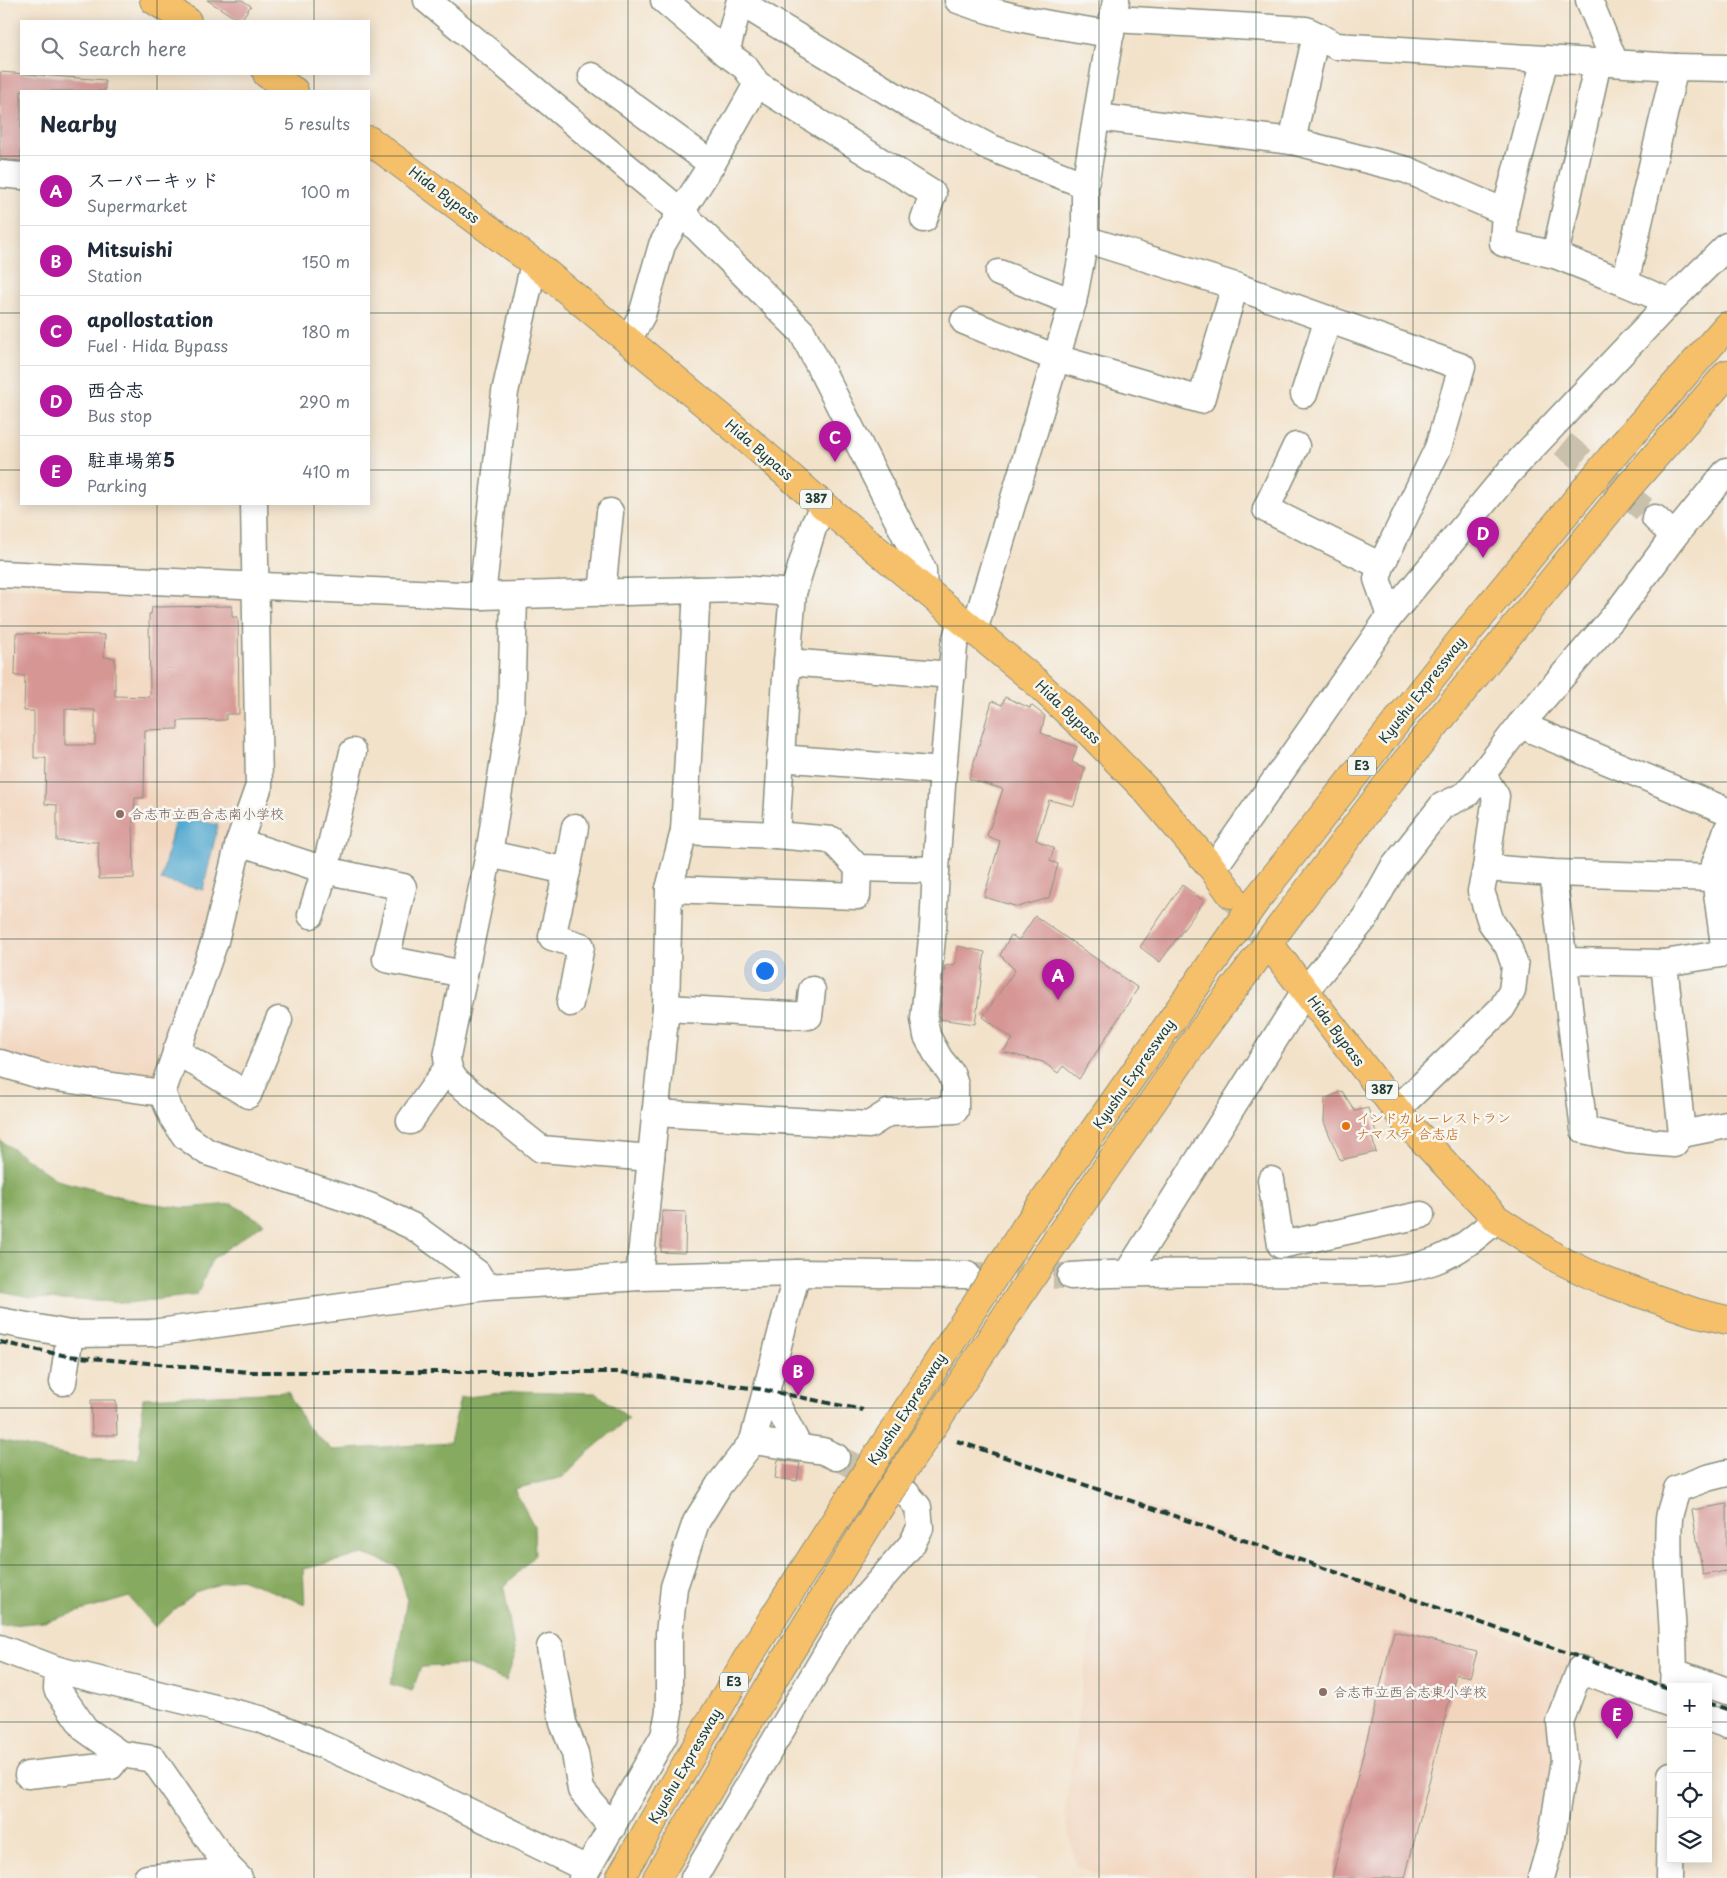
<!DOCTYPE html>
<meta charset="utf-8">
<style>
:root{--surface:#fff;--page:#f2f2f3;--text:#1f2937;--muted:#747a83;--line:#e0e1e3;--accent:#b5179e}
body{margin:0;font-family:"Playpen Sans","Klee One",sans-serif;background:var(--page);color:var(--text)}
.controls{position:absolute;right:15px;bottom:15px;display:grid;overflow:hidden;border-radius:0px;box-shadow:0 2px 12px #0003}
.controls button{width:45px;height:45px;display:grid;place-items:center;padding:0;border:0;border-bottom:1px solid var(--line);background:var(--surface);color:var(--text);font:25px sans-serif}
.you{position:absolute;left:764px;top:970px;width:18px;height:18px;margin:-12px;border:4px solid #fff;border-radius:50%;background:#1a73e8;box-shadow:0 0 0 8px #1a73e833}
.badge{display:grid;place-items:center;width:32px;height:32px;border-radius:50%;background:var(--accent);color:#fff;font-size:16px;font-weight:700}
.pin{position:absolute;translate:-50% -41px;filter:drop-shadow(0 1px 2px #0008)}
.pin::after{content:'';position:absolute;top:26px;width:18px;height:15px;background:inherit;clip-path:polygon(0 0,100% 0,50% 100%)}
.list{margin:0;padding:0;list-style:none}
h2{display:flex;justify-content:space-between;align-items:center;height:65px;margin:0;padding:0 20px;font-size:21px}
h2 small{font-size:16px;font-weight:400;color:var(--muted)}
.list li{display:grid;grid-template-columns:32px 1fr auto;gap:15px;align-items:center;box-sizing:border-box;height:70px;padding:0 20px;border-top:1px solid var(--line)}
.list b{display:block;font-size:19px;white-space:nowrap}
.list p{margin:0;font-size:16px;white-space:nowrap;color:var(--muted)}
.list em{font-size:16px;font-style:normal;color:var(--muted)}
.icon{flex:none;width:28px;height:28px;fill:none;stroke:currentColor;stroke-width:2;stroke-linecap:round;stroke-linejoin:round}
.map{position:relative;flex:none;width:1727px;height:1878px;overflow:hidden}
.search{position:absolute;background:var(--surface);box-shadow:0 2px 12px #0003;left:20px;top:20px;width:350px;height:55px;display:flex;align-items:center;gap:12px;box-sizing:border-box;padding:0 18px;border-radius:0px;color:var(--muted);font-size:19px}
.panel{position:absolute;background:var(--surface);box-shadow:0 2px 12px #0003;left:20px;top:90px;width:350px;height:415px;border-radius:0px}
.map>svg:first-child{display:block}
.built{fill:#f2d5bd}
.forest{fill:#86aa5f;stroke:#52744a}
.water{fill:#53a9cf;stroke:#397382}
.building{fill:#d69694;fill-rule:evenodd}
.lines{fill:none;stroke-linecap:round;stroke-linejoin:round}
.minor-tunnel{stroke:#c9c1ac;stroke-width:26;stroke-dasharray:26 13;stroke-linecap:butt}
.highway-tunnel{stroke:#c9c1ac;stroke-width:28;stroke-dasharray:28 14;stroke-linecap:butt}
.minor-casing{stroke:#89907f;stroke-width:29}
.highway-casing{stroke:#89907f;stroke-width:30}
.minor{stroke:#fff;stroke-width:26}
.highway{stroke:#f6c06b;stroke-width:28}
.rail{stroke:#1f3d34;stroke-width:4;stroke-dasharray:8 4;stroke-linecap:butt}
.highway-bridge-casing{stroke:#89907f;stroke-width:30;stroke-linecap:butt}
.highway-bridge{stroke:#f6c06b;stroke-width:28}
.grid{fill:none;stroke:#1f3d34;stroke-width:1;stroke-opacity:0.55}
.education-dot{fill:#8d6e63;stroke:#f6f6f2;stroke-width:2}
.food-dot{fill:#e8710a;stroke:#f6f6f2;stroke-width:2}
.labels{text-anchor:middle;stroke-width:5;stroke-linejoin:round;paint-order:stroke}
.shield{fill:#f6f6f2;stroke:#60746d;stroke-width:1}
.shield-label{font-size:12px;font-weight:bold;fill:#1f3d34}
.street-label{font-size:14px;fill:#1f3d34;stroke:#f6f6f2}
.education-label{font-size:14px;fill:#785e54;stroke:#f6f6f2;text-anchor:start}
.food-label{font-size:14px;fill:#c56008;stroke:#f6f6f2;text-anchor:start}
</style>
<div class="map">
<svg width="1727" height="1878" viewBox="0 0 1727 1878">
<rect width="100%" height="100%" fill="#f6f6f2"/>
<filter id="ink" filterUnits="userSpaceOnUse"><feTurbulence type="fractalNoise" baseFrequency=".02" numOctaves="2"/><feDisplacementMap in="SourceGraphic" scale="10" xChannelSelector="R" yChannelSelector="G"/><feConvolveMatrix kernelMatrix="1 2 1 2 8 2 1 2 1" color-interpolation-filters="sRGB"/></filter>
<filter id="wash" filterUnits="userSpaceOnUse"><feTurbulence type="fractalNoise" baseFrequency=".0096" numOctaves="4" result="noise"/><feDisplacementMap in="SourceGraphic" scale="20" xChannelSelector="R" yChannelSelector="G"/><feGaussianBlur stdDeviation="1.12" result="paint"/><feColorMatrix in="noise" values="0 0 0 0 0 0 0 0 0 0 0 0 0 0 0 0 0 1.4 0 .05"/><feComposite in="paint" operator="in"/></filter>
<g filter="url(#wash)">
<rect width="100%" height="100%" fill="#f3e2ca"/>
<!-- built -->
<g class="built">
<polygon points="0,587 245,597 250,786 204,937 157,1077 140,1085 0,1057"/>
<polygon points="1109,1492 1577,1662 1557,1759 1527,1878 1109,1878 1076,1866 1065,1813"/>
</g>
<!-- forest -->
<g class="forest">
<polygon points="0,1140 57,1180 141,1202 185,1208 232,1204 264,1223 212,1259 197,1295 128,1303 30,1297 0,1291"/>
<polygon points="515,1391 596,1393 629,1418 586,1454 563,1477 514,1489 534,1526 535,1555 504,1587 515,1655 506,1681 469,1665 421,1667 412,1691 390,1684 397,1660 407,1598 398,1567 364,1554 303,1569 305,1604 238,1578 195,1592 155,1627 129,1597 44,1622 0,1626 0,1441 88,1460 139,1459 143,1398 288,1392 305,1424 332,1450 450,1443 460,1398"/>
</g>
<!-- water -->
<polygon class="water" points="176,815 218,825 203,890 161,880"/>
<g id="blocks">
<!-- building -->
<g class="building">
<polygon points="207,0 242,0 251,6 240,21"/>
<polygon points="0,72 105,80 105,91 21,91 21,161 0,159"/>
<path d="M232,606V617H238L239,714H226V720L178,721V729L145,730L144,798H135L134,819H133L134,878L99,879L98,842L57,841V805L45,804L46,758H34V711H24L25,676H15L16,633L105,635L104,657L115,658V696L150,697L149,614H151L152,607ZM65,709L95,710V745H65Z"/>
<polygon points="1005,697 1030,708 1031,705 1045,716 1041,733 1077,747 1072,762 1085,768 1074,806 1049,800 1036,840 1054,848 1050,861 1058,864 1049,898 1018,907 984,897 1000,841 987,836 1003,789 969,779 992,701 1002,705"/>
<polygon points="1182,885 1204,901 1160,962 1140,947"/>
<polygon points="1035,916 1138,988 1079,1079 1063,1066 1058,1073 1043,1062 1003,1052 1013,1039 983,1017 1015,970 1000,955 1011,935 1019,940"/>
<polygon points="958,946 985,952 975,1024 939,1019 945,966 955,964"/>
<polygon points="1342,1091 1355,1111 1368,1108 1377,1135 1372,1137 1376,1152 1340,1160 1324,1122 1325,1099"/>
<polygon points="662,1211 686,1212 685,1253 661,1252"/>
<polygon points="91,1400 116,1400 117,1435 92,1435"/>
<polygon points="778,1460 800,1463 797,1481 775,1478"/>
<polygon points="1727,1504 1727,1571 1703,1575 1692,1510"/>
<polygon points="1394,1631 1477,1652 1470,1677 1456,1674 1405,1878 1332,1878"/>
</g>
</g>
</g>
<g filter="url(#ink)">
<use href="#blocks" fill-opacity="0" stroke="#89907f" stroke-width="1"/>
<g class="lines">
<!-- minor-tunnel -->
<g class="minor-tunnel">
<polyline points="1563,444 1655,518"/>
<polyline points="975,1275 1071,1276"/>
<polyline points="836,1457 906,1493"/>
</g>
<!-- highway-tunnel -->
<polyline class="highway-tunnel" points="1233,897 1276,953"/>
<defs>
<g id="minor">
<polyline points="427,0 681,212 712,164 757,84"/>
<polyline points="664,0 726,53 745,67 757,84 933,194 924,219"/>
<path d="M958,0C1008,19 1059,26 1111,34"/>
<polyline points="1589,0 1615,63"/>
<polyline points="740,2 910,105 989,147 1085,185"/>
<polyline points="1114,19 1306,30 1316,35"/>
<polyline points="726,53 740,0"/>
<polyline points="592,76 712,164"/>
<polyline points="1097,117 1292,141 1407,170 1505,212"/>
<polyline points="1292,141 1316,35 1336,46 1545,59"/>
<polyline points="0,174 21,176"/>
<polyline points="1085,239 1235,286 1462,367 1438,448 1381,566 1377,579 1390,616"/>
<polyline points="1555,255 1598,62"/>
<polyline points="999,273 1073,302"/>
<polyline points="1625,283 1555,255 1503,243 1505,212 1545,59 1675,67"/>
<polyline points="1670,302 1625,283 1675,67 1727,68"/>
<polyline points="964,321 1056,358 1201,400 1235,286"/>
<polyline points="628,340 642,315 662,245 681,212 802,332 923,570 924,590"/>
<polyline points="1304,394 1328,319"/>
<polyline points="1296,446 1266,509 1381,566"/>
<polyline points="254,504 259,786 239,842 215,941 162,1093 173,1118 185,1136 207,1152 369,1206 414,1227 477,1273 486,1287"/>
<polyline points="1655,518 1674,536"/>
<polyline points="0,574 482,596 697,590 741,589 793,593 814,525 824,506"/>
<polyline points="602,593 610,512"/>
<polyline points="482,596 505,392 534,263"/>
<path d="M514,596L511,714L489,854L447,1057C448,1068 450,1074 457,1082L541,1149L651,1158"/>
<polyline points="974,631 1073,302 1085,239 1085,185 1116,0"/>
<polyline points="787,662 952,675"/>
<polyline points="1520,725 1727,811"/>
<polyline points="780,758 943,771"/>
<polyline points="684,831 697,590"/>
<polyline points="776,835 787,662 793,593"/>
<polyline points="239,842 325,870 403,887 386,959 464,974"/>
<polyline points="489,854 567,871 552,937 581,946 570,1003"/>
<polyline points="1486,868 1553,873 1715,878"/>
<polyline points="1213,869 1390,616 1510,471 1670,302 1727,246"/>
<polyline points="567,871 575,827"/>
<polyline points="1553,873 1584,1130 1628,1140 1674,1144 1682,1134"/>
<polyline points="669,889 857,896 858,868"/>
<polyline points="311,915 325,870 353,752"/>
<polyline points="1725,953 1715,878 1715,864 1727,830"/>
<polyline points="1565,961 1664,963 1682,1134 1727,1125"/>
<polyline points="1664,963 1727,953"/>
<polyline points="666,1008 809,1016 812,990"/>
<polyline points="176,1051 248,1095 279,1020"/>
<polyline points="0,1063 43,1076 162,1093"/>
<polyline points="1396,1110 1502,1008 1512,991 1515,966 1508,946 1491,922 1481,891 1486,868 1496,796 1482,774"/>
<polyline points="655,1113 869,1125 888,1113 955,1110 955,1085 951,1073 939,1058 927,1036 924,1019 933,928 936,870"/>
<polyline points="410,1121 448,1067"/>
<polyline points="1271,1180 1281,1245 1421,1215"/>
<polyline points="1128,1272 1305,991 1365,918 1393,868 1442,806 1467,794 1520,725 1617,613 1674,536 1727,471"/>
<path d="M1071,1276C1151,1271 1230,1273 1310,1272C1350,1272 1396,1275 1434,1261C1459,1252 1477,1236 1497,1219"/>
<polyline points="639,1277 666,1008 669,889 684,831 776,835 832,840 858,868 936,870 943,771 954,646 961,620"/>
<polyline points="0,1321 70,1334 152,1333 486,1287 568,1282 639,1277 797,1273 967,1275"/>
<polyline points="63,1382 70,1334"/>
<polyline points="765,1399 776,1403 799,1447"/>
<polyline points="753,1441 823,1451 836,1457"/>
<polyline points="550,1647 563,1723 575,1753 581,1790 612,1828"/>
<polyline points="0,1648 58,1670 260,1719 323,1745 416,1786 587,1869"/>
<polyline points="58,1670 57,1689 85,1729 120,1754 153,1759 228,1867 239,1878"/>
<polyline points="1674,1672 1727,1691"/>
<path d="M1673,1687C1677,1631 1665,1575 1669,1519C1670,1509 1675,1498 1677,1489L1707,1478L1727,1473"/>
<polyline points="1708,1718 1727,1725"/>
<polyline points="28,1775 111,1766 120,1754"/>
<polyline points="147,1878 212,1873 228,1867"/>
<polyline points="582,1878 664,1736 669,1712 669,1634 674,1587 696,1522 719,1485 753,1441 797,1273"/>
<polyline points="694,1878 848,1617 912,1544 920,1528 918,1507 906,1493"/>
<polyline points="1541,1878 1551,1843 1564,1760 1560,1722 1580,1669 1671,1704"/>
<polyline points="1669,1878 1671,1775"/>
</g>
<g id="highway">
<polyline points="154,0 187,21"/>
<polyline points="267,74 294,91"/>
<polyline points="369,140 534,263 726,421 824,506 1035,681 1089,732 1145,789 1213,869 1231,894"/>
<polyline points="1276,953 1406,1122 1497,1219 1558,1259 1604,1281 1694,1312 1727,1320"/>
<polyline points="1026,1227 1257,899 1458,644 1610,459 1727,326"/>
<polyline points="1059,1236 1201,1032 1390,781 1629,486 1727,374"/>
<polyline points="620,1878 747,1659 855,1490"/>
<polyline points="657,1878 778,1671 887,1495"/>
</g>
</defs>
<!-- minor casing -->
<use href="#minor" class="minor-casing"/>
<!-- highway casing -->
<use href="#highway" class="highway-casing"/>
<!-- minor -->
<use href="#minor" class="minor"/>
<!-- highway -->
<use href="#highway" class="highway"/>
<!-- rail -->
<g class="rail">
<polyline points="0,1342 67,1356 250,1372 620,1372 760,1389 863,1410"/>
<polyline points="957,1441 1028,1465 1671,1689"/>
<polyline points="1708,1703 1727,1709"/>
</g>
<defs>
<g id="highway-bridge">
<polyline points="855,1490 1026,1227"/>
<polyline points="887,1495 1059,1236"/>
</g>
</defs>
<!-- highway-bridge casing -->
<use href="#highway-bridge" class="highway-bridge-casing"/>
<!-- highway-bridge -->
<use href="#highway-bridge" class="highway-bridge"/>
</g>
</g>
<!-- grid -->
<path class="grid" d="M157,0V21M314,0V21M471,0V1878M628,0V1878M785,0V1878M942,0V1878M1099,0V1878M1256,0V1878M1413,0V1878M1570,0V1878M157,74V91M314,74V91M0,156H21M369,156H1727M0,313H21M369,313H1727M0,470H21M369,470H1727M157,504V1878M314,504V1878M0,626H1727M0,782H1727M0,939H1727M0,1096H1727M0,1252H1727M0,1408H1727M0,1565H1727M0,1722H1671M1708,1722H1727"/>
<!-- markers -->
<g class="education-dot">
<circle cx="120" cy="814" r="5"/>
<circle cx="1323" cy="1692" r="5"/>
</g>
<circle class="food-dot" cx="1346" cy="1126" r="5"/>
<g class="labels">
<!-- shield labels -->
<g class="shield">
<rect x="800" y="489.5" width="32" height="19" rx="4"/>
<rect x="1348" y="756.5" width="28" height="19" rx="4"/>
<rect x="1366" y="1080.5" width="32" height="19" rx="4"/>
<rect x="720" y="1672.5" width="28" height="19" rx="4"/>
</g>
<g class="shield-label">
<text x="816" y="503">387</text>
<text x="1362" y="770">E3</text>
<text x="1382" y="1094">387</text>
<text x="734" y="1686">E3</text>
</g>
<!-- street labels -->
<g class="street-label">
<text transform="translate(444 195) rotate(37)" y="5">Hida Bypass</text>
<text transform="translate(759 450) rotate(41)" y="5">Hida Bypass</text>
<text transform="translate(1422 690) rotate(-52)" y="5">Kyushu Expressway</text>
<text transform="translate(1068 712) rotate(44)" y="5">Hida Bypass</text>
<text transform="translate(1336 1031) rotate(53)" y="5">Hida Bypass</text>
<text transform="translate(1134 1074) rotate(-55)" y="5">Kyushu Expressway</text>
<text transform="translate(907 1409) rotate(-57)" y="5">Kyushu Expressway</text>
<text transform="translate(685 1766) rotate(-60)" y="5">Kyushu Expressway</text>
</g>
<!-- education labels -->
<g class="education-label">
<text x="130" y="819">合志市立西合志南小学校</text>
<text x="1333" y="1697">合志市立西合志東小学校</text>
</g>
<!-- food labels -->
<g class="food-label">
<text x="1356" y="1123">インドカレーレストラン<tspan x="1356" dy="16">ナマステ 合志店</tspan></text>
</g>
</g>
</svg>
<div class="controls">
<button>+</button>
<button>−</button>
<button><svg class="icon" aria-label="locate" viewBox="0 0 24 24"><circle cx="12" cy="12" r="6"/><path d="M12 2v4M12 18v4M2 12h4M18 12h4"/></svg></button>
<button><svg class="icon" aria-label="layers" viewBox="0 0 24 24"><path d="M12 4l9 5-9 5-9-5zM3 14l9 5 9-5"/></svg></button>
</div>
<div class="you"></div>
<div class="pin badge" style="left:1058px;top:1000px">A</div>
<div class="pin badge" style="left:798px;top:1396px">B</div>
<div class="pin badge" style="left:835px;top:462px">C</div>
<div class="pin badge" style="left:1483px;top:558px">D</div>
<div class="pin badge" style="left:1617px;top:1739px">E</div>
<div class="search"><svg class="icon" aria-label="search" viewBox="0 0 24 24"><circle cx="10" cy="10" r="6"/><path d="M15 15l6 6"/></svg>Search here</div>
<section class="panel">
<h2>Nearby<small>5 results</small></h2>
<ul class="list">
<li><span class="badge">A</span><div><b>スーパーキッド</b><p>Supermarket</p></div><em>100 m</em></li>
<li><span class="badge">B</span><div><b>Mitsuishi</b><p>Station</p></div><em>150 m</em></li>
<li><span class="badge">C</span><div><b>apollostation</b><p>Fuel · Hida Bypass</p></div><em>180 m</em></li>
<li><span class="badge">D</span><div><b>西合志</b><p>Bus stop</p></div><em>290 m</em></li>
<li><span class="badge">E</span><div><b>駐車場第5</b><p>Parking</p></div><em>410 m</em></li>
</ul>
</section>
</div>
